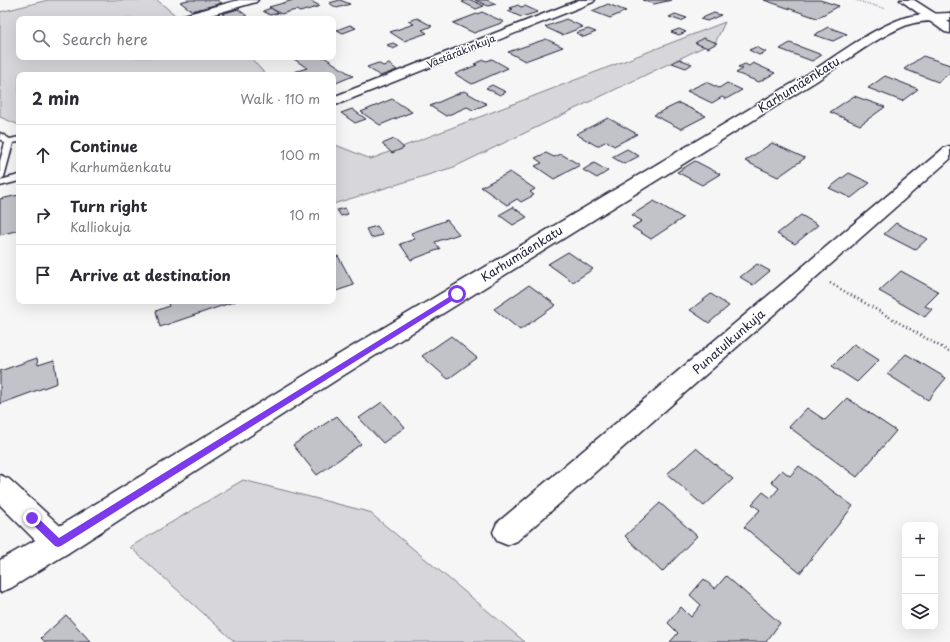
<!DOCTYPE html>
<meta charset="utf-8">
<style>
:root{--surface:#fff;--page:#f7f7f7;--text:#2b2b33;--muted:#7c7c81;--line:#e1e1e2}
body{margin:0;font-family:"Playpen Sans",sans-serif;background:var(--page);color:var(--text)}
.controls{position:absolute;right:12px;bottom:12px;display:grid;overflow:hidden;border-radius:8px;box-shadow:0 4px 16px #0002}
.controls button{width:36px;height:36px;display:grid;place-items:center;padding:0;border:0;border-bottom:1px solid var(--line);background:var(--surface);color:var(--text);font:20px sans-serif}
.stop{position:absolute;width:12px;height:12px;margin:-9px;border:3px solid #7c3aed;border-radius:50%;background:#fff}
.stop.end{background:#7c3aed;border-color:#fff;box-shadow:0 1px 4px #0008}
.list{margin:0;padding:0;list-style:none}
h2{display:flex;justify-content:space-between;align-items:center;height:52px;margin:0;padding:0 16px;font-size:17px}
h2 small{font-size:13px;font-weight:400;color:var(--muted)}
.list li{display:grid;grid-template-columns:26px 1fr auto;gap:12px;align-items:center;box-sizing:border-box;height:60px;padding:0 16px;border-top:1px solid var(--line)}
.list b{display:block;font-size:15px;white-space:nowrap}
.list p{margin:0;font-size:13px;white-space:nowrap;color:var(--muted)}
.list em{font-size:13px;font-style:normal;color:var(--muted)}
.icon{flex:none;width:22px;height:22px;fill:none;stroke:currentColor;stroke-width:2;stroke-linecap:round;stroke-linejoin:round}
.map{position:relative;flex:none;width:950px;height:642px;overflow:hidden}
.search{position:absolute;background:var(--surface);box-shadow:0 4px 16px #0002;left:16px;top:16px;width:320px;height:44px;display:flex;align-items:center;gap:10px;box-sizing:border-box;padding:0 14px;border-radius:8px;color:var(--muted);font-size:15px}
.panel{position:absolute;background:var(--surface);box-shadow:0 4px 16px #0002;left:16px;top:72px;width:320px;height:232px;border-radius:8px}
.map>svg:first-child{display:block}
.green{fill:#d7d7db;stroke:#7c7c8b}
.building{fill:#c2c2c9;stroke:#22223b}
.lines{fill:none;stroke-linecap:round;stroke-linejoin:round}
.service-casing{stroke:#22223b;stroke-width:3}
.minor-casing{stroke:#22223b;stroke-width:3}
.tertiary-casing{stroke:#22223b;stroke-width:3}
.secondary-casing{stroke:#22223b;stroke-width:3}
.path-far1{stroke:#22223b;stroke-width:1.5;stroke-dasharray:0.5 2;stroke-linecap:butt}
.path{stroke:#22223b;stroke-width:2.5;stroke-dasharray:1 3;stroke-linecap:butt}
.service{fill:#fff;fill-rule:evenodd}
.minor{fill:#fff;fill-rule:evenodd}
.tertiary{fill:#fff;fill-rule:evenodd}
.secondary{fill:#fff;fill-rule:evenodd}
.route{fill:#7c3aed}
.labels{text-anchor:middle;stroke-width:3;stroke-linejoin:round;paint-order:stroke}
.far-street-label{font-size:10px;fill:#22223b;stroke:#fff}
.street-label{font-size:12px;fill:#22223b;stroke:#fff}
</style>
<div class="map">
<svg width="950" height="642" viewBox="0 0 950 642">
<rect width="100%" height="100%" fill="#f6f6f7"/>
<filter id="ink" filterUnits="userSpaceOnUse"><feTurbulence type="fractalNoise" baseFrequency=".025" numOctaves="2"/><feDisplacementMap in="SourceGraphic" scale="8" xChannelSelector="R" yChannelSelector="G"/><feConvolveMatrix kernelMatrix="1 2 1 2 8 2 1 2 1" color-interpolation-filters="sRGB"/></filter>
<g filter="url(#ink)">
<!-- green -->
<g class="green">
<polygon points="48,0 157,0 180,19 19,19 19,57 250,57 266,75 19,75 19,125 0,117 0,12"/>
<polygon points="725,22 716,41 454,167 333,204 333,144 371,159"/>
<polygon points="243,480 369,512 525,642 235,642 130,547"/>
</g>
<!-- building -->
<g class="building">
<polygon points="188,0 217,0 222,3 192,11 180,2"/>
<polygon points="294,0 309,0 320,6 300,12 296,10 281,14 269,7"/>
<polygon points="340,0 350,4 337,8 329,3"/>
<polygon points="467,0 471,0 484,6 476,9 462,2"/>
<polygon points="475,0 487,0 496,4 488,6"/>
<polygon points="643,0 672,0 654,4"/>
<polygon points="764,0 820,0 839,6 817,18"/>
<polygon points="608,4 626,11 610,18 592,11"/>
<polygon points="518,5 521,7 525,6 538,12 521,17 508,11 513,9 510,8"/>
<polygon points="271,8 278,13 270,15 263,11"/>
<polygon points="238,9 247,16 239,18 240,19 229,19 222,14"/>
<polygon points="482,12 504,22 474,33 453,23"/>
<polygon points="714,13 721,15 707,21 700,19"/>
<polygon points="675,14 687,18 681,21 669,17"/>
<polygon points="417,18 432,26 422,30 427,33 404,41 390,32 414,24 408,21"/>
<polygon points="566,19 583,27 562,35 545,27"/>
<polygon points="350,25 356,28 343,33 337,30"/>
<polygon points="828,27 847,34 833,41 814,35"/>
<polygon points="588,29 596,32 584,37 576,33"/>
<polygon points="679,29 686,32 679,35 671,32"/>
<polygon points="703,38 717,43 708,48 695,43"/>
<polygon points="546,39 563,47 525,61 508,52"/>
<polygon points="393,43 399,46 393,49 387,45"/>
<polygon points="790,43 822,55 812,61 780,49"/>
<polygon points="756,47 766,52 759,55 749,50"/>
<polygon points="923,56 950,65 950,73 938,82 904,69"/>
<polygon points="299,57 324,57 353,76 336,83 333,81 333,75 297,75 294,72 307,68 294,59"/>
<polygon points="492,59 508,68 472,84 455,74 477,65 474,64 484,60 487,61"/>
<polygon points="679,59 692,64 686,68 672,63"/>
<polygon points="378,63 383,66 389,64 397,70 380,76 367,67"/>
<polygon points="753,63 775,73 759,82 736,73 743,69 738,67 745,64 749,66"/>
<polygon points="885,76 918,89 902,101 868,88"/>
<polygon points="706,82 719,88 727,83 742,90 726,99 722,97 712,103 687,91"/>
<polygon points="492,85 506,92 500,95 486,88"/>
<polygon points="464,91 487,104 473,110 467,107 446,116 430,106"/>
<polygon points="854,96 885,107 860,125 830,112"/>
<polygon points="392,99 412,112 380,125 361,112"/>
<polygon points="679,103 706,116 681,129 654,115"/>
<polygon points="352,109 366,119 355,123 341,113"/>
<polygon points="608,118 637,134 614,146 607,141 597,146 576,134"/>
<polygon points="394,139 404,148 392,153 382,144"/>
<polygon points="772,143 805,158 778,177 745,161"/>
<polygon points="627,149 639,156 624,164 612,157"/>
<polygon points="546,153 554,157 561,154 580,165 554,179 535,166 542,163 535,158"/>
<polygon points="695,161 720,174 702,185 677,172"/>
<polygon points="594,163 608,171 597,178 583,170"/>
<polygon points="510,172 535,189 530,192 534,195 521,202 517,199 507,205 481,187"/>
<polygon points="849,173 870,183 851,198 829,188"/>
<polygon points="19,195 19,230 0,235 0,199"/>
<polygon points="654,201 683,218 651,239 632,227 642,221 632,215"/>
<polygon points="513,207 527,217 513,225 499,215"/>
<polygon points="345,208 348,214 341,216 337,210"/>
<polygon points="801,215 818,225 795,244 777,234"/>
<polygon points="447,220 459,234 435,242 440,249 411,260 400,244 415,239 411,233"/>
<polygon points="896,223 927,239 915,250 884,234"/>
<polygon points="377,226 383,235 371,238 366,229"/>
<polygon points="568,252 593,269 573,282 548,264"/>
<polygon points="338,256 354,285 333,292 333,258"/>
<polygon points="757,264 770,271 753,285 740,277"/>
<polygon points="901,271 939,292 925,306 932,309 925,317 879,291"/>
<polygon points="529,285 556,305 520,330 494,309"/>
<polygon points="711,294 729,306 709,323 690,310"/>
<polygon points="167,301 236,301 160,327 156,311 169,306"/>
<polygon points="451,336 477,358 448,379 422,356"/>
<polygon points="854,344 879,360 857,382 832,366"/>
<polygon points="906,354 946,378 928,400 887,374"/>
<polygon points="37,358 38,365 54,360 57,383 0,404 0,371"/>
<polygon points="847,398 896,431 857,477 789,427 807,408 825,420"/>
<polygon points="382,402 405,427 383,443 359,418"/>
<polygon points="337,416 361,444 317,475 293,445"/>
<polygon points="696,448 733,479 704,506 667,474"/>
<polygon points="799,466 853,506 800,573 744,527 760,510 752,504 763,492 771,498 779,488 771,482 782,470 790,476"/>
<polygon points="660,503 697,536 662,572 625,536"/>
<polygon points="726,576 780,623 766,642 670,642 678,633 668,623 681,607 691,617 701,605 690,595 704,579 715,589"/>
<polygon points="66,615 91,642 45,642 41,638"/>
</g>
<g class="lines">
<defs>
<g id="service">
<polygon points="0,133 10,139 19,137 19,142 13,143 4,177 0,180 0,161 5,143 0,139"/>
<polygon points="19,175 19,181 0,186 0,180"/>
</g>
<g id="minor">
<polygon points="239,0 258,0 256,2 197,19 182,18 184,15"/>
<polygon points="579,0 595,0 593,2 333,106 333,97"/>
<polygon points="950,146 950,159 517,541 507,545 497,541 493,532 497,523 944,148"/>
<polygon points="0,475 9,479 68,533 72,543 68,553 58,557 48,553 0,505"/>
</g>
<path id="tertiary" d="M950,13V21C937,21 920,20 907,25C875,38 846,61 818,80L344,375L68,553L11,588L0,592V560L48,533L328,361L808,74C837,55 866,33 898,20C914,13 933,14 950,13Z"/>
<polygon id="secondary" points="900,0 914,0 950,23 950,33 945,32"/>
</defs>
<!-- service casing -->
<use href="#service" class="service-casing"/>
<!-- minor casing -->
<use href="#minor" class="minor-casing"/>
<!-- tertiary casing -->
<use href="#tertiary" class="tertiary-casing"/>
<!-- secondary casing -->
<use href="#secondary" class="secondary-casing"/>
<!-- path-far1 -->
<polyline class="path-far1" points="855,0 886,9"/>
<!-- path -->
<polyline class="path" points="830,283 950,352"/>
<!-- service -->
<use href="#service" class="service"/>
<!-- minor -->
<use href="#minor" class="minor"/>
<!-- tertiary -->
<use href="#tertiary" class="tertiary"/>
<!-- secondary -->
<use href="#secondary" class="secondary"/>
</g>
</g>
<!-- route -->
<polygon class="route" points="457,292 461,294 460,296 61,546 58,547 55,546 29,521 28,518 29,515 35,515 59,538"/>
<g class="labels">
<!-- far-street labels -->
<g class="far-street-label">
<text transform="translate(461 51) rotate(-22)" y="4">Västäräkinkuja</text>
</g>
<!-- street labels -->
<g class="street-label">
<text transform="translate(799 85) rotate(-32)" y="4">Karhumäenkatu</text>
<text transform="translate(522 254) rotate(-32)" y="4">Karhumäenkatu</text>
<text transform="translate(729 342) rotate(-41)" y="4">Punatulkunkuja</text>
</g>
</g>
</svg>
<div class="controls">
<button>+</button>
<button>−</button>
<button><svg class="icon" aria-label="layers" viewBox="0 0 24 24"><path d="M12 4l9 5-9 5-9-5zM3 14l9 5 9-5"/></svg></button>
</div>
<div class="stop" style="left:457px;top:294px"></div>
<div class="stop end" style="left:32px;top:518px"></div>
<div class="search"><svg class="icon" aria-label="search" viewBox="0 0 24 24"><circle cx="10" cy="10" r="6"/><path d="M15 15l6 6"/></svg>Search here</div>
<section class="panel">
<h2>2 min<small>Walk · 110 m</small></h2>
<ul class="list">
<li><svg class="icon" aria-label="ahead" viewBox="0 0 24 24"><path d="M12 20V5M6 11l6-6 6 6"/></svg><div><b>Continue</b><p>Karhumäenkatu</p></div><em>100 m</em></li>
<li><svg class="icon" aria-label="right" viewBox="0 0 24 24"><path d="M7 20v-9h11M14 6l5 5-5 5"/></svg><div><b>Turn right</b><p>Kalliokuja</p></div><em>10 m</em></li>
<li><svg class="icon" aria-label="arrive" viewBox="0 0 24 24"><path d="M6 21V4h12l-3 4 3 4H6"/></svg><div><b>Arrive at destination</b></div></li>
</ul>
</section>
</div>
